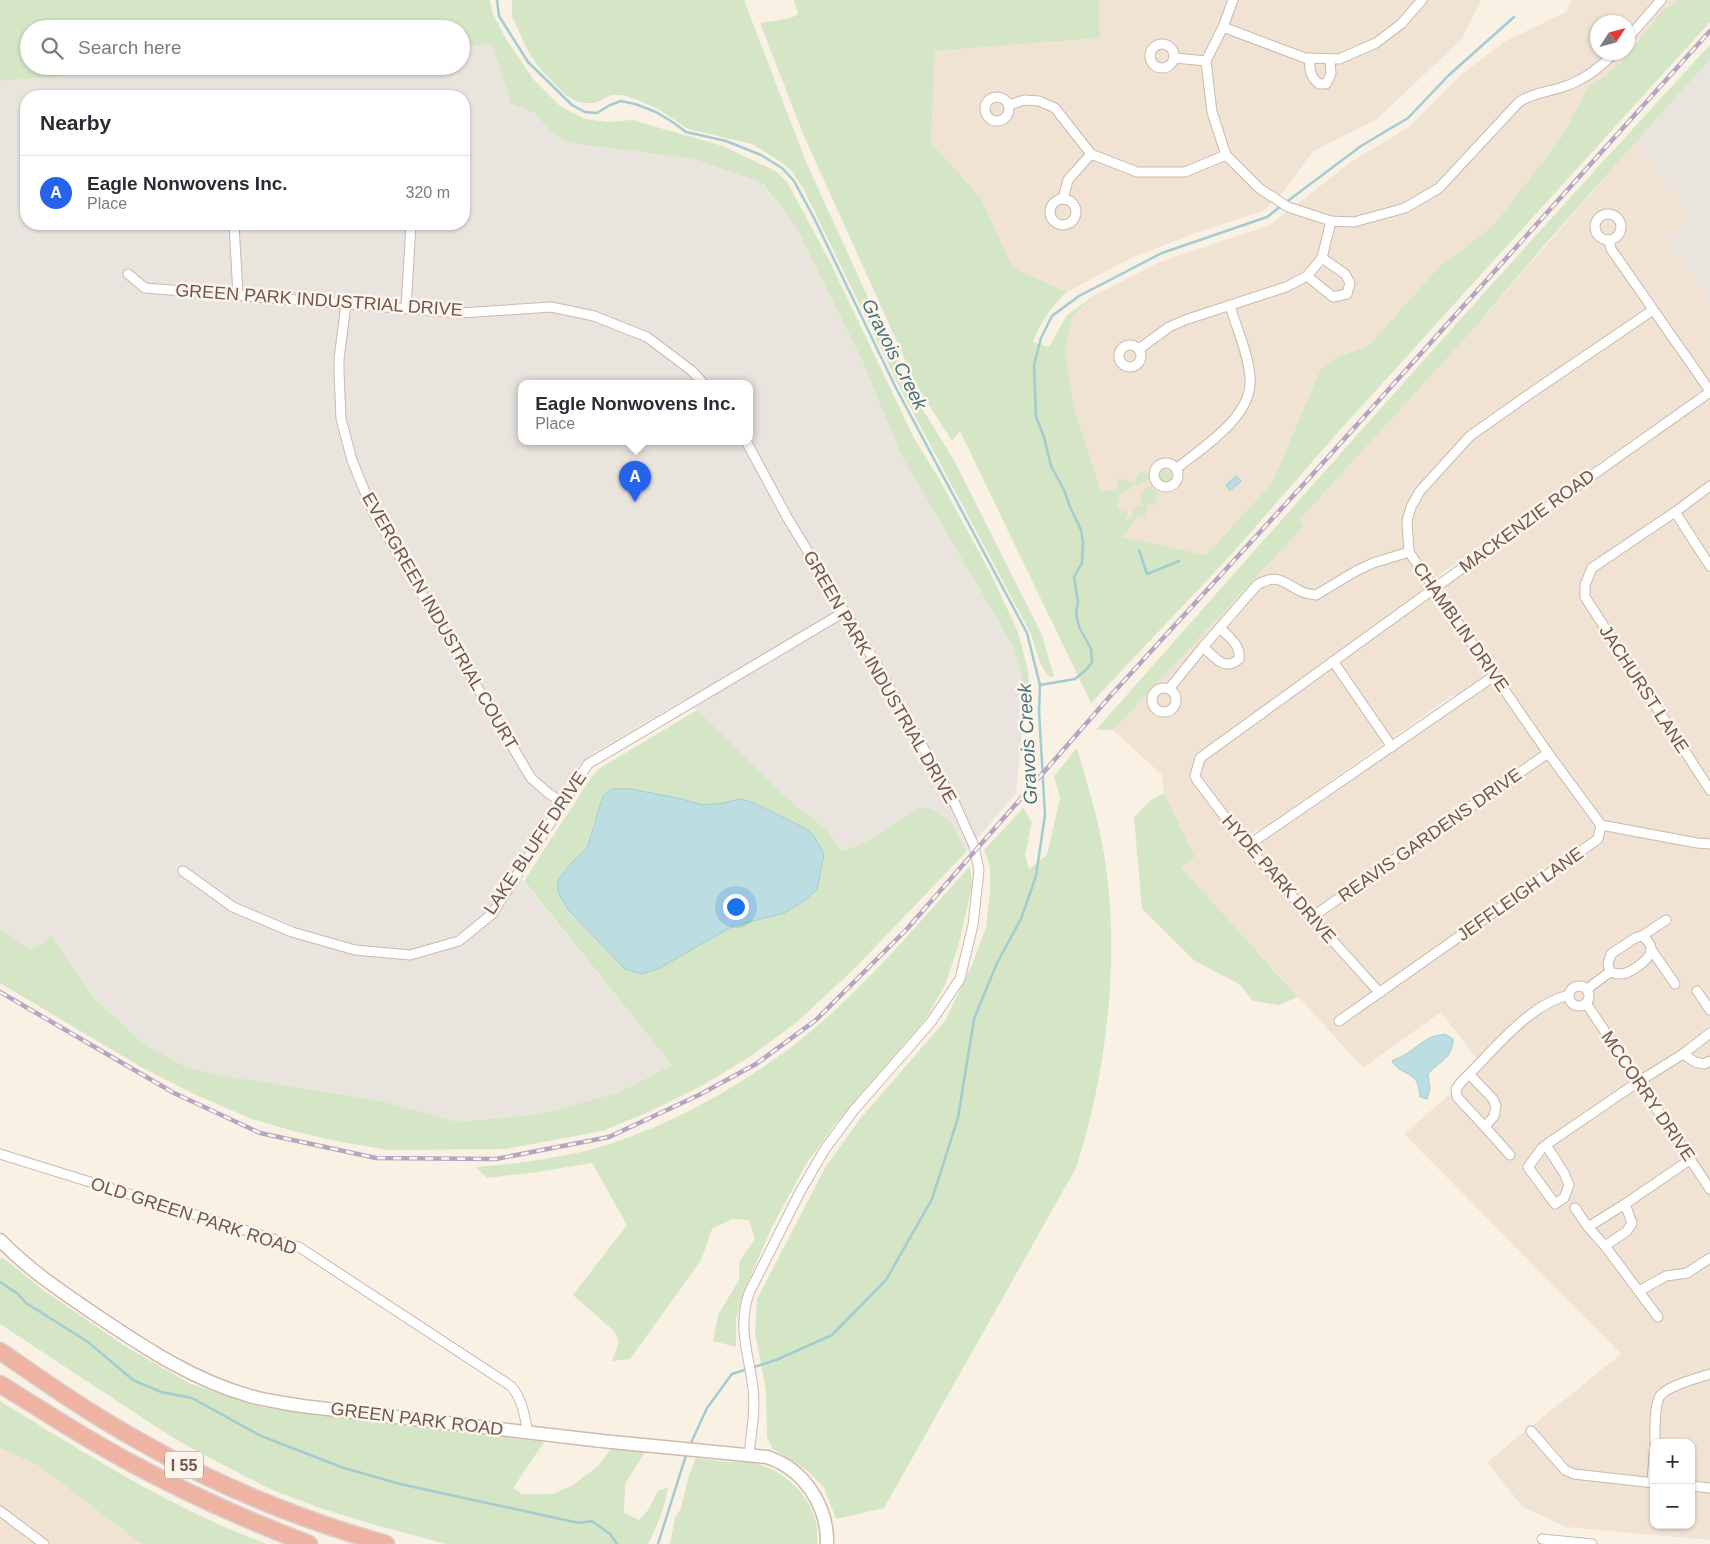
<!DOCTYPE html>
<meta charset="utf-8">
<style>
:root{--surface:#fff;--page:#f7f7f7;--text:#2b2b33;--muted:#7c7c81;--line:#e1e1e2;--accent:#2563eb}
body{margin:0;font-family:Helvetica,sans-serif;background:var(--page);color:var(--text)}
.controls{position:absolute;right:15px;bottom:15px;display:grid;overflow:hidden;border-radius:10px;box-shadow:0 1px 4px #0004}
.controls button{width:45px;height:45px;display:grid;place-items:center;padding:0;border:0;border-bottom:1px solid var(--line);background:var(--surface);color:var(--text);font:25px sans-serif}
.compass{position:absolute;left:1590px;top:15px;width:45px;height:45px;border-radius:50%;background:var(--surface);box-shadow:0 1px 4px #0004;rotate:54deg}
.you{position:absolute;left:735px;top:906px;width:18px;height:18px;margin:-12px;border:4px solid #fff;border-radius:50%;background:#1a73e8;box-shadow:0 0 0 8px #1a73e833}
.badge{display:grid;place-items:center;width:32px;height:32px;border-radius:50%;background:var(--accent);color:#fff;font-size:16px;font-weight:700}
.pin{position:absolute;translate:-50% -41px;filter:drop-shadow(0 1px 2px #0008)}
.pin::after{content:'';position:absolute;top:26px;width:18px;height:15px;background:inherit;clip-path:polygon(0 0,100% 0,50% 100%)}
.popup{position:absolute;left:518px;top:380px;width:235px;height:65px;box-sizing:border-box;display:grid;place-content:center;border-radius:10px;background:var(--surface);filter:drop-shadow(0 1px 4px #0005);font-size:16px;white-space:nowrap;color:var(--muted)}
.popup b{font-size:19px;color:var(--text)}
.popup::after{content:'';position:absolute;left:50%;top:100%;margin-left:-10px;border:10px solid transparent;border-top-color:var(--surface)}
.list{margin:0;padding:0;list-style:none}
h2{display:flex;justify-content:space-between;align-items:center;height:65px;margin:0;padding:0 20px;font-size:21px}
h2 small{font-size:16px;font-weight:400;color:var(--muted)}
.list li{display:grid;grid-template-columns:32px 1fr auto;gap:15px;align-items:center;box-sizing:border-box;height:75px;padding:0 20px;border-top:1px solid var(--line)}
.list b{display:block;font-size:19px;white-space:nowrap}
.list p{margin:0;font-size:16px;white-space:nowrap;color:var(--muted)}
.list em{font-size:16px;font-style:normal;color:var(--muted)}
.icon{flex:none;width:28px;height:28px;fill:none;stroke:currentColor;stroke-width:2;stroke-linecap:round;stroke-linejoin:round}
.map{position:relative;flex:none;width:1710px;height:1544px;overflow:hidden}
.search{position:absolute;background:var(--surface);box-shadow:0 1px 4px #0004;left:20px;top:20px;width:450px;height:55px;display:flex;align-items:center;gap:12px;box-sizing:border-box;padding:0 18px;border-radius:28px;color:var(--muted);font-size:19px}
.panel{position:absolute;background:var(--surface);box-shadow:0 1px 4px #0004;left:20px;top:90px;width:450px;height:140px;border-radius:20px}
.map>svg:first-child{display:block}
.residential{fill:#f1e3d4;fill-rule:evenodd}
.industrial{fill:#eae4df;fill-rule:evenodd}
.green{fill:#d4e6c5;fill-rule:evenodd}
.water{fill:#bcdde1;stroke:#a3ccd2}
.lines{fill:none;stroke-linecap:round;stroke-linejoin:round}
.stream{stroke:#a3ccd2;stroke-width:2.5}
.street-casing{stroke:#cab9ad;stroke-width:11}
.secondary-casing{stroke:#cfbbad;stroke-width:15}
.highway-casing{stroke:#d7d0cd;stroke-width:19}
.street{stroke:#fff;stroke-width:9}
.secondary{stroke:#fff;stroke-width:12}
.highway{stroke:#eeb3a2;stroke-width:16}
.rail-casing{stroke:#b4a5c2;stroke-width:4.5}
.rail{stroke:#fdf5eb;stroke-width:2.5;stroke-dasharray:8;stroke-linecap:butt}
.labels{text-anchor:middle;stroke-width:5;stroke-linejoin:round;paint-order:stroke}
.shield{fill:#fdf5eb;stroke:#9a877c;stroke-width:1}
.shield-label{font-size:16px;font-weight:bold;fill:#70584d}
.street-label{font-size:18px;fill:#70584d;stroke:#fdf5eb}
.water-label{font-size:19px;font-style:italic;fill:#46737b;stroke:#fdf5eb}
</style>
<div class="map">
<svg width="1710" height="1544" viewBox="0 0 1710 1544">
<rect width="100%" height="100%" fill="#faf1e5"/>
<!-- residential -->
<g class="residential">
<polygon points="1099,0 1481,0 1461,40 1377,119 1313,151 1285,190 1263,211 1195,233 1129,259 1067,292 1013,268 981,198 931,143 935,51 1100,38"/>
<path d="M1572,0H1679L1662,11L1623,60L1607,75L1588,87L1561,138L1493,226L1440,266L1368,346L1333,359L1321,368L1272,483L1206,555L1119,537L1101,492L1074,407L1065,352L1072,317L1095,295L1160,262L1270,225L1351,162L1409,127L1461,75L1504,42L1566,12ZM1598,22H1628V52H1598Z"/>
<path d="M1637,141L1692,221L1667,239L1710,301V386L1441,574L1414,597L1710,398V1540L1565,1527L1522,1506L1487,1462L1621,1354L1404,1134L1451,1093L1452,1084L1476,1058L1441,1012L1363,1068L1181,867L1195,857L1164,793L1162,775L1113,730L1302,527L1298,520L1470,333ZM1453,695L1459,703L1244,852L1229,833L1239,827L1244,833L1249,834L1262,829ZM1654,1443H1691V1525H1654Z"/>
<polygon points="0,1448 39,1466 136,1540 144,1544 0,1544"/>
</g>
<!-- industrial -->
<g class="industrial">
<path d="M492,43L511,104L535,113L548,129L570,143L695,159L762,184L795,225L861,358L901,455L1014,648L1026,692L1016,793L966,852L950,820L916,808L876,837L842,852L826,830L789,800L685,699L592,754L582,762L572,775L514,870L672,1065L620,1092L540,1114L458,1122L377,1100L212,1074L184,1066L141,1042L92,996L52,936L31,950L0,928V81L195,66H461V46ZM26,96H464V224H26ZM521,383H749V441H521Z"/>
<polygon points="1710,59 1710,301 1667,239 1692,221 1637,141"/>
</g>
<!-- green -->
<g class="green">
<polygon points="0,0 490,0 493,15 508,42 534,80 560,106 585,119 608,122 632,120 723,146 777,172 787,182 829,260 914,438 939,479 989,570 1018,632 1028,671 1029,684 1026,692 1014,648 901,455 861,358 795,225 763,184 695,159 570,143 548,129 535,113 511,104 492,44 461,46 461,29 29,29 29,66 195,66 0,81"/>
<polygon points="512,0 744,0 806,162 909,387 955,462 1042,635 1054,677 1048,676 1040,663 1031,634 901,390 805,192 792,171 778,160 752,144 688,129 658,109 638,100 622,95 611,95 595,103 587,103 578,102 567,96 541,70 528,51 512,16"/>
<path d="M794,0H1099L1100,38L935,51L931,143L981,198L1013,268L1067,292C1051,306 1040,323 1033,342L1049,347L1067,315L1095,295L1072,317L1065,352L1074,407L1101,492L1117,489L1119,478L1134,483L1141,471L1149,474V479L1138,486L1136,484L1118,497L1120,500L1116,502L1120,510L1121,509L1124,513L1127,511L1128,513L1125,519L1126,521L1132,517V510L1140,505L1143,507L1144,506L1141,500L1140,495L1143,493L1144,489L1151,486L1156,493H1159L1155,505L1149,504L1147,505L1145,518L1138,516L1122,537L1206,555L1272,483L1321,368L1333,359L1368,346L1440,266L1493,226L1561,138L1588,87L1607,75L1623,60L1662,11L1679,0H1710V22L1340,430L1229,557L1091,703L960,431L952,441L917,386L804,136L760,23L791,18L798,14Z"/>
<path d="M1710,45V59L1548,241L1470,333L1299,520L1303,527L1113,730H1096C1299,500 1502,270 1710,45Z"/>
<circle cx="1165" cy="477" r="7"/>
<path d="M697,710L789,800L827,830L842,852L876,837L916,808L930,809L950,820L966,852L855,968L797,1022L751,1056L703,1085L651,1111L602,1131L505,1149L389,1150L336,1141L293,1131L252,1119L196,1095L141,1067L0,983V928L31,950L52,936L92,996L141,1042L184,1066L212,1074L377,1100L458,1122L540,1114L620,1092L672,1065L524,881L592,776L600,768ZM667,796L682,799L703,805L723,803L742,799L754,803L787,820L824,854L817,889L784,913L733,926L658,969L642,974L625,969L569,912L572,862L587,848L595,818Z"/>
<path d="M1077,748C1087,784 1099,821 1105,859C1120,958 1107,1073 1076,1168L884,1508L836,1519L824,1488L808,1471L772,1448L767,1437L766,1390L755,1333L757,1299L825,1168L859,1120L945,1021L972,965L986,928L990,891V866L984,850L1023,808L1032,822L1025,855L1029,869L1047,855L1060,798L1054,776Z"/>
<polygon points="1164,793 1195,857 1181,867 1298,997 1279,1005 1253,1001 1239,984 1195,961 1142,909 1134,817 1150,801"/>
<path d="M970,866L972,886L958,947L945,985L925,1020L837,1122L806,1164L771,1229L743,1294L736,1319V1347L713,1341L718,1315L739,1280V1262L755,1239L749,1220L732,1219L712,1229L701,1260L630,1359L612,1361L619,1342L614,1331L573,1295L627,1225L592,1163L538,1172L487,1178L476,1167C512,1164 546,1160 581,1152C668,1131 767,1073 833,1012C882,967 925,916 970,866Z"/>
<path d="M2,1257L43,1290L125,1346L189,1383L220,1394L265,1408L544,1442L513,1488L522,1494H553L573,1485L598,1466L611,1449L645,1452L625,1484L624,1513L639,1520L648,1510L658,1491L668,1487C665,1507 657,1527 648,1544H446L372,1524L320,1508L268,1488L196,1451L161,1430L0,1324V1259Z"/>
<path d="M0,1401C86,1454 172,1509 267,1544H144L136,1540L39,1466L0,1448Z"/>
<path d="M696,1458C707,1459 717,1461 727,1462C736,1462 746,1461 754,1463C790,1471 822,1506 817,1544H670L675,1518L681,1508L689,1475Z"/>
</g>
<!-- water -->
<g class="water">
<polygon points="1236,476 1241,481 1230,491 1226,485"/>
<polygon points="613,789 631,789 682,799 703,805 723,803 741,799 754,803 805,828 814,836 824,854 817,889 804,901 784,913 733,926 658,969 642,974 625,969 569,911 558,892 558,881 572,862 587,848 603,796"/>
<path d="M1445,1034L1453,1039C1452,1060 1440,1060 1428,1074L1430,1089L1427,1099L1420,1097C1419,1068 1402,1078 1392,1061C1397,1058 1402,1057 1406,1054C1422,1044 1424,1037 1445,1034Z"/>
</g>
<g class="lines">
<!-- stream -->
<g class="stream">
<polyline points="497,0 499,16 528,62 572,105 585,112 597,113 610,105 621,101 635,104 656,112 674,123 686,132 726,141 761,155 782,168 794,181 814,218 896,388 1027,633 1040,685 1039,711 1045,815 1036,876 1021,919 997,963 974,1019 958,1118 932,1199 886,1280 832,1335 776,1360 732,1374 707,1408 690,1445"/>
<polyline points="1285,203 1361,146 1408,118 1449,75 1514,17"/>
<polyline points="1139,550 1147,574 1179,561"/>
<polyline points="1040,685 1075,679 1087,669 1092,662 1091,649 1079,627 1076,613 1078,602 1074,577 1082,563 1083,542 1081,530 1070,507 1064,490 1051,466 1044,437 1036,417 1034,365 1041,338 1052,316 1079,296 1162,253 1267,217 1281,206"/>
<polyline points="0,1282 18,1294 26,1303 88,1342 133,1380 161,1392 192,1398 261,1436 344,1468 400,1484 579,1523 592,1521 610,1534 617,1544"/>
<polyline points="658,1544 687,1452"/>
</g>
<defs>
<g id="street">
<path d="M1233,0L1223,27L1206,61L1212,112L1226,155L1259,188L1288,207L1331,221L1354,222L1405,208L1439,188L1519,102C1536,91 1553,92 1571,84C1588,77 1602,66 1615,52"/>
<polyline points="1223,27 1305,58 1339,59 1376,43 1401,24 1422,0"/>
<polyline points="1628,38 1661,0"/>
<circle cx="1162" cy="56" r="12"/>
<polyline points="1175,58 1206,61"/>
<path d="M1310,58C1309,70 1310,76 1319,84H1326L1331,74L1330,59"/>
<circle cx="997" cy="109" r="12"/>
<polyline points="1009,105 1024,100 1039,101 1055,108 1091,154 1137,172 1185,172 1226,155"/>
<polyline points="1063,199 1068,180 1091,154"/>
<circle cx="1063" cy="212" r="13"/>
<circle cx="1608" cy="227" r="13"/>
<polyline points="234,224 238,295"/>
<polyline points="1609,240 1611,249 1710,391"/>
<polyline points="128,274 145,288 461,313 551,307 594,316 647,337 692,371 703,383"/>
<polyline points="1307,276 1333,297 1347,294 1350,283 1345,274 1322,258"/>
<polyline points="346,304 339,359 339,372 341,419 352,460 373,512 531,778 548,793 563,803"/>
<polyline points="406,308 411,224"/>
<circle cx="1130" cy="356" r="11"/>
<polyline points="1139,349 1169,327 1185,320 1286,287 1307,276 1322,258 1331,221"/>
<path d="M746,441L787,517L877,665L955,804L974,846L979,870L973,925L960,979L931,1022L854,1110L825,1149L800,1192L749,1293C737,1329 749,1353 753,1389C756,1410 751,1433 749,1455"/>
<circle cx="1166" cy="475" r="12"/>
<path d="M1176,469C1203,447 1254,416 1250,377C1248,353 1237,329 1230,306"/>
<polyline points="1710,486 1675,512 1592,568 1585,585 1585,597 1710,790"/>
<polyline points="1675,512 1710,566"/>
<path d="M1203,647C1215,657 1224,672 1239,659C1241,645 1229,637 1220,628"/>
<polyline points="1333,661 1392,747"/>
<circle cx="1164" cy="700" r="12"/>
<path d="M1169,689L1203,647L1257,585C1278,573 1282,582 1300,591C1305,594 1311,594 1316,595L1356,571L1373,563L1409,552"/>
<polyline points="1601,825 1548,753 1409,552 1407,521 1411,507 1420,491 1470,436 1528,395 1653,310"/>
<polyline points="1247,846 1494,676"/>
<polyline points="183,871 233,907 292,932 355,950 410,955 459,941 492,914 588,764 844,612"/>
<polyline points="1312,917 1548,753"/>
<polyline points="1642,936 1666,920"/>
<polyline points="1651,949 1675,984"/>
<circle cx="1579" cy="996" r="10"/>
<path d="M1587,989L1610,972L1608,964L1611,954L1635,938L1642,936C1646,939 1651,943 1651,949C1652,958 1634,970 1626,973C1621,975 1616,974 1610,972"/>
<polyline points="1697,991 1710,1010"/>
<polyline points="1380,993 1247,846 1197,780 1195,776 1200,758 1508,535 1710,392"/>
<polyline points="1586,1003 1710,1189"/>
<polyline points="1339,1021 1598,839 1601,825 1697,843 1710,844"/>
<polyline points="1683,1054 1695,1062 1704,1064 1710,1061"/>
<path d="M1469,1074L1493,1099L1496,1106L1494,1116L1485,1127L1457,1097L1456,1089L1462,1081C1493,1052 1527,1005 1569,995"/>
<polyline points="1485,1127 1510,1155"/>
<polyline points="1546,1145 1564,1173 1569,1185 1564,1198 1555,1204 1528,1167 1542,1148 1550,1142 1638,1082 1683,1054 1710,1033"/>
<path d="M0,1154L299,1247L511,1386C523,1400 524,1415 528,1432"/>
<polyline points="1575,1208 1588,1227 1605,1246 1658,1317"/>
<polyline points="1588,1227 1625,1204 1691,1159"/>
<polyline points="1605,1246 1627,1231 1632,1223 1625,1204"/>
<polyline points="1639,1291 1666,1276 1687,1273 1710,1258"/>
<polyline points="1531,1431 1565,1470 1574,1474 1654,1483"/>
<path d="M1655,1443C1655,1431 1654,1405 1660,1396C1667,1386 1698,1378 1710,1374"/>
<polyline points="1652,1482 1654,1455"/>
<polyline points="1691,1486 1710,1488"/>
<polyline points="0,1511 44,1544"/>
<polyline points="1542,1539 1592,1544"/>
</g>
<path id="secondary" d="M0,1240C29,1270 62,1292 96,1315C145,1348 193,1380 250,1396C267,1401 285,1403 302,1406L602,1441L767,1457C804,1469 828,1506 827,1544"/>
<g id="highway">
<path d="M0,1351C46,1383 92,1415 141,1442C218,1486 301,1520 386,1544"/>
<path d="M0,1384C44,1411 87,1440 133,1464C190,1495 249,1521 309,1544"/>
</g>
</defs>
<!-- street casing -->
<use href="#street" class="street-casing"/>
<!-- secondary casing -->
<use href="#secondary" class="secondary-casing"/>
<!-- highway casing -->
<use href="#highway" class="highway-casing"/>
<!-- street -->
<use href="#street" class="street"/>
<!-- secondary -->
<use href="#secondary" class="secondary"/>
<!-- highway -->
<use href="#highway" class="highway"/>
<defs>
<polyline id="rail" points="0,992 174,1093 260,1133 376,1158 496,1159 609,1137 699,1095 756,1064 816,1020 906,930 1112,694 1303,485 1710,31"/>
</defs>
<!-- rail casing -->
<use href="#rail" class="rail-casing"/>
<!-- rail -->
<use href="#rail" class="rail"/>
</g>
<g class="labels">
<!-- shield labels -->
<rect class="shield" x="165" y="1451.5" width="38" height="27" rx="4"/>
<g class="shield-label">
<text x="184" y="1471">I 55</text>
</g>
<!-- street labels -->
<g class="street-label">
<text transform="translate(319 300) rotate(4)" y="6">GREEN PARK INDUSTRIAL DRIVE</text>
<text transform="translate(1527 521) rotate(-36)" y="6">MACKENZIE ROAD</text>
<text transform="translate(440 621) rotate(60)" y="6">EVERGREEN INDUSTRIAL COURT</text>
<text transform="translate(1461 627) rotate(55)" y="6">CHAMBLIN DRIVE</text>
<text transform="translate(880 677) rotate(60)" y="6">GREEN PARK INDUSTRIAL DRIVE</text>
<text transform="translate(1644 689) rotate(57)" y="6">JACHURST LANE</text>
<text transform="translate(1430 835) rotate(-35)" y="6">REAVIS GARDENS DRIVE</text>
<text transform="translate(535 843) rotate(-56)" y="6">LAKE BLUFF DRIVE</text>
<text transform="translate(1279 879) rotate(49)" y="6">HYDE PARK DRIVE</text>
<text transform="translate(1520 894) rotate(-35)" y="6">JEFFLEIGH LANE</text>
<text transform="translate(1648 1096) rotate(56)" y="6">MCCORRY DRIVE</text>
<text transform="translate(194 1216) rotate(18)" y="6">OLD GREEN PARK ROAD</text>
<text transform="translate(417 1419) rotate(7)" y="6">GREEN PARK ROAD</text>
</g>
<!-- water labels -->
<g class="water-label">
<text transform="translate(895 354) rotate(63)" y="7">Gravois Creek</text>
<text transform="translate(1027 744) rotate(-93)" y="7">Gravois Creek</text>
</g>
</g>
</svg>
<div class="controls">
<button>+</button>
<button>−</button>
</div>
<svg class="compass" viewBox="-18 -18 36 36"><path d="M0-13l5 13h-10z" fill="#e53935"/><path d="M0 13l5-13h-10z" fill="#7c7c81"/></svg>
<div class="you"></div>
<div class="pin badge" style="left:635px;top:502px">A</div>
<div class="popup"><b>Eagle Nonwovens Inc.</b>Place</div>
<div class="search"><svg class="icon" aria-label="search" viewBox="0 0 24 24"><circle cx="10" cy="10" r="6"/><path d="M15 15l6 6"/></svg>Search here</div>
<section class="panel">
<h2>Nearby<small></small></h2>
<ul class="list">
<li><span class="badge">A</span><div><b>Eagle Nonwovens Inc.</b><p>Place</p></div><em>320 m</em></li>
</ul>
</section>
</div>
